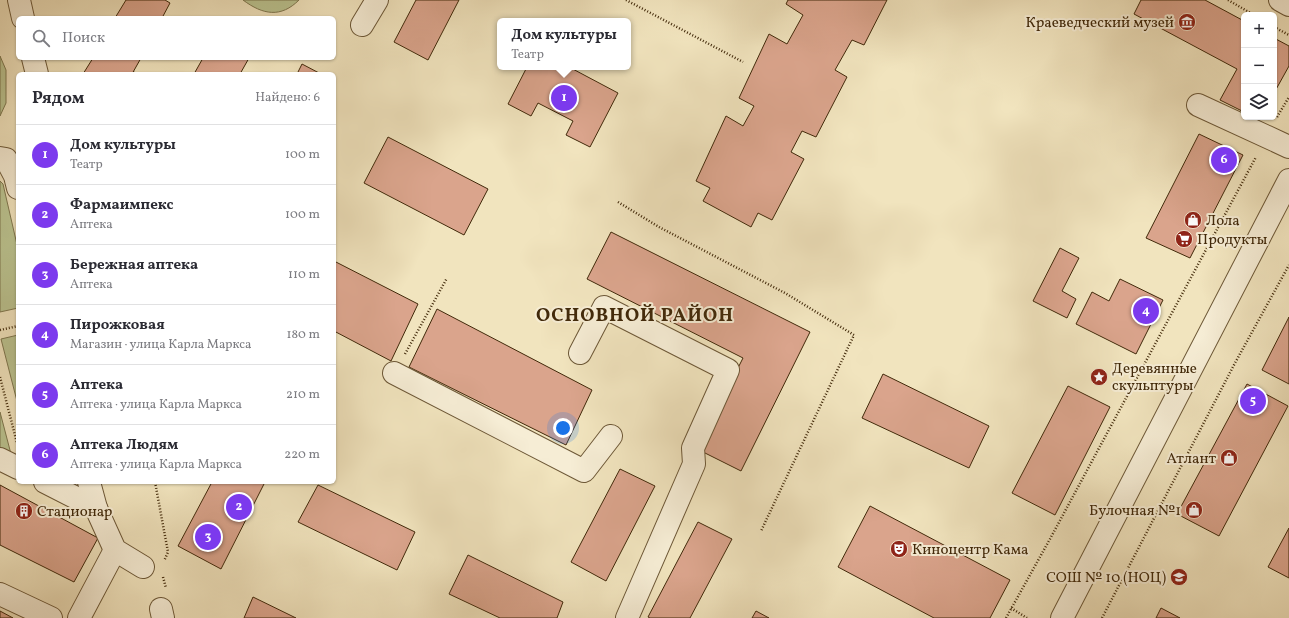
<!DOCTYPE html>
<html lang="ru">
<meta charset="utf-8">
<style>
:root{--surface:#fff;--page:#f2f2f3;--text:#2b2b33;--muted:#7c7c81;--line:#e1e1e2;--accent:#7c3aed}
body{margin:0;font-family:Vollkorn,serif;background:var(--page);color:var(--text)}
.controls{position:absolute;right:12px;top:12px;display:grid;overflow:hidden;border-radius:6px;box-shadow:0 1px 3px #0004}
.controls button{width:36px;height:36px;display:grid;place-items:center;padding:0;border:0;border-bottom:1px solid var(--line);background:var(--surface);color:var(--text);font:20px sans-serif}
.you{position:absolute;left:563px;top:428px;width:14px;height:14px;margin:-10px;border:3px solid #fff;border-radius:50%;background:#1a73e8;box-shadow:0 0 0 6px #1a73e833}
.badge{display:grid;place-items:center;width:26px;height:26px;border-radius:50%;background:var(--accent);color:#fff;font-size:13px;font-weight:700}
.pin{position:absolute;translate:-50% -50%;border:2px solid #fff;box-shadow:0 1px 4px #0006}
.popup{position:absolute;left:497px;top:18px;width:134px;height:52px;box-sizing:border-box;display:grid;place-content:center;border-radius:6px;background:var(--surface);filter:drop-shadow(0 1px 3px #0005);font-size:13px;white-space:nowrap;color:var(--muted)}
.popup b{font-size:15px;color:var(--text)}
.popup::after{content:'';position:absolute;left:50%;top:100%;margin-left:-8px;border:8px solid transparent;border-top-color:var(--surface)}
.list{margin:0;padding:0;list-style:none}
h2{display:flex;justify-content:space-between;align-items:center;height:52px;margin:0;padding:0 16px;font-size:17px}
h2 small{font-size:13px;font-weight:400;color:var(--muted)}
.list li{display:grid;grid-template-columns:26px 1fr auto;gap:12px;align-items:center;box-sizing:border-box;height:60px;padding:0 16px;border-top:1px solid var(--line)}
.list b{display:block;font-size:15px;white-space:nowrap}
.list p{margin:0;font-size:13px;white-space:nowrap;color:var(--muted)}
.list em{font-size:13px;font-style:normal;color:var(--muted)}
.icon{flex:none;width:22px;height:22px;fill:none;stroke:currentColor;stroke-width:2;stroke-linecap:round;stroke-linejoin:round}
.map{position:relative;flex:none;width:1289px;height:618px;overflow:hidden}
.search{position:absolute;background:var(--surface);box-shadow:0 1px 3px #0004;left:16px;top:16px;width:320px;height:44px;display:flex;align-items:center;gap:10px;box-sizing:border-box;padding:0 14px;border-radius:6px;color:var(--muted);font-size:15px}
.panel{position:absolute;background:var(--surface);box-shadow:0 1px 3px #0004;left:16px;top:72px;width:320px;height:412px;border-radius:6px}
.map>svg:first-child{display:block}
.green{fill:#bbc491;stroke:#7e764e}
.building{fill:#daa48c;stroke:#41290a}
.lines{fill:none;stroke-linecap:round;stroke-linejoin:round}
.minor-casing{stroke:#6d5837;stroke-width:24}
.path{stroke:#41290a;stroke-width:2.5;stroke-dasharray:1 2;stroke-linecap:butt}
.minor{stroke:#f6edd5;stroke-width:22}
.labels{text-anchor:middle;stroke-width:4;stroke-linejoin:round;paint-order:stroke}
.poi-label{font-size:15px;fill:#41290a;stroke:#f6edd5;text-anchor:start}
.district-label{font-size:19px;font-weight:bold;letter-spacing:1px;fill:#41290a;stroke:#f6edd5}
</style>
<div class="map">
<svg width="1289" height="618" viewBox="0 0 1289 618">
<rect width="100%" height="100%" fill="#f1e4be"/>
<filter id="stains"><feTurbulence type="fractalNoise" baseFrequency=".005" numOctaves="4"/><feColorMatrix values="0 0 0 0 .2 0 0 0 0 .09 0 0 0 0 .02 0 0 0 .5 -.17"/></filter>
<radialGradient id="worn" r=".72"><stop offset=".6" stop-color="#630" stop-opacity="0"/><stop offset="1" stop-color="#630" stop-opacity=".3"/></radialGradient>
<!-- green -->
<g class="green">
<path d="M243,0H299C281,18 263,15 243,0Z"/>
<polygon points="0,56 6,70 6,103 0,116"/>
<polygon points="0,181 3,184 18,249 18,308 0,312"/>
<polygon points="18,335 18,405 1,339"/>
<polygon points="0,412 11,454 0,449"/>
</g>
<!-- building -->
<g class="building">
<polygon points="126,0 165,0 170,3 162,18 115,18"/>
<polygon points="416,0 459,0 428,60 394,42"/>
<polygon points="788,0 887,0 864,45 852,40 835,70 847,77 816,137 802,131 791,152 804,159 772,220 758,213 751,227 703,201 710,188 696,181 726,116 743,126 754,106 739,98 769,34 787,44 803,15 786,4"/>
<polygon points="1141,0 1205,0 1244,21 1244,112 1220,100 1237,69 1134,14"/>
<polygon points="1274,38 1289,46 1289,66 1274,93"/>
<polygon points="93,58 141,58 132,74 83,74"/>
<polygon points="203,58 249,58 240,74 194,74"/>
<polygon points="302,64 321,74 297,74"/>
<polygon points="527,67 569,67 618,93 590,147 566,135 573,121 538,103 531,116 508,104"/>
<polygon points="1199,134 1243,155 1190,258 1146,238"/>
<polygon points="388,137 488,189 464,235 364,183"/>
<polygon points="611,232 810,332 741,471 697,449 743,358 587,279"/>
<polygon points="1060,248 1079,258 1062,291 1076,299 1067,318 1033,301"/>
<polygon points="334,261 418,304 391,361 334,331"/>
<polygon points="1120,279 1163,300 1136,354 1076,324 1092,292 1109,301"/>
<polygon points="437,309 592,390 566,445 409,367"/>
<polygon points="1289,317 1289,384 1262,370"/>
<polygon points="883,374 989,426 969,468 862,418"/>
<polygon points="1247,384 1288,406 1219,536 1177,514"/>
<polygon points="1068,386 1110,407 1055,515 1012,493"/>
<polygon points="620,469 655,486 606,581 571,562"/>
<polygon points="212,482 265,482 221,569 178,546"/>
<polygon points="0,485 98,538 74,582 0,545"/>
<polygon points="318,485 415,532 397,570 298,522"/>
<polygon points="870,506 1010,580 990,618 934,618 838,567"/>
<polygon points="698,522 732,539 690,618 650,618 648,617"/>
<polygon points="1289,528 1289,578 1268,567"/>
<polygon points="468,555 563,602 557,618 500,618 449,594"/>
<polygon points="253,597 296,618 244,618"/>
<polygon points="1161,608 1180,618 1156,618"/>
<polygon points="0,611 13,618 0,618"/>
<polygon points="756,611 769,618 752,618"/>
</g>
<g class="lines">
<defs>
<g id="minor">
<polyline points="19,0 23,18"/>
<polyline points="1280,0 1289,5"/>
<polyline points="362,25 377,0"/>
<polyline points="33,58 37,74"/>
<polyline points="1198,105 1289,147"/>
<polyline points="0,158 6,159 15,176 18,188"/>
<polyline points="580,353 604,307 728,370 693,448 694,464 627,618"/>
<polyline points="394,373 584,471 611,436"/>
<polyline points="0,459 18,468"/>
<polyline points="45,482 96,508 115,550 143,567"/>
<polyline points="89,482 96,508"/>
<polyline points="0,594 51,618"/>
<polyline points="161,609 163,618"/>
<polyline points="79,618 115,550"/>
<polyline points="1062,618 1289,180"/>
</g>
</defs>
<!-- minor casing -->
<use href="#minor" class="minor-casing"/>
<!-- path -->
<g class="path">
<polyline points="626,0 743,62"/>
<polyline points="1228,0 1254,15"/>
<polyline points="1274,27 1289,35"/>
<polyline points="133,72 137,74"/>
<polyline points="1277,117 1289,97"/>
<polyline points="618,202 659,227 785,293 854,335 761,531"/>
<polyline points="0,330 18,326"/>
<polyline points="405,354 447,278"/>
<polyline points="0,377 17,443"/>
<polyline points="155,482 168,552 164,561"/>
<polyline points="163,577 166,588"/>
<polyline points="1011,608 1027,618"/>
<polyline points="1006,618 1050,539 1256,157"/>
<polyline points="1102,618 1235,363 1289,265"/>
</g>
<!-- minor -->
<use href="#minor" class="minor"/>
</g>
<!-- icons -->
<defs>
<symbol id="museum-disc" viewBox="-11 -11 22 22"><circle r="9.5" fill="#8f2418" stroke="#f6edd5"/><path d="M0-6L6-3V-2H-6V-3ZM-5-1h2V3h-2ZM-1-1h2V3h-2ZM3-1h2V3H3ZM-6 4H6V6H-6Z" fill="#fff"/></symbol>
<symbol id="shop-disc" viewBox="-11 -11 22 22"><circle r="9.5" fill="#8f2418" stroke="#f6edd5"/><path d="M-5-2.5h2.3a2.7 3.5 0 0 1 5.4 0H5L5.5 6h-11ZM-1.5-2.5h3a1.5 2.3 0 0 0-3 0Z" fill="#fff"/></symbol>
<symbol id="supermarket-disc" viewBox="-11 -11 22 22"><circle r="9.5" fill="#8f2418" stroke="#f6edd5"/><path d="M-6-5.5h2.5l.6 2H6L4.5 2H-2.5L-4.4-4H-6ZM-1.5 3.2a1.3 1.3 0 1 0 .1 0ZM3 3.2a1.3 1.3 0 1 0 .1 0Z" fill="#fff"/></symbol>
<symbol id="sight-disc" viewBox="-11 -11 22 22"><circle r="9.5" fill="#8f2418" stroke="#f6edd5"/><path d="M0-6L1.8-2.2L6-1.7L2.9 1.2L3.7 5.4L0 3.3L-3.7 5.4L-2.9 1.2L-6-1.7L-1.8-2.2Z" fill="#fff"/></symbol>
<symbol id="building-disc" viewBox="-11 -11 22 22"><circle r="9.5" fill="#8f2418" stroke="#f6edd5"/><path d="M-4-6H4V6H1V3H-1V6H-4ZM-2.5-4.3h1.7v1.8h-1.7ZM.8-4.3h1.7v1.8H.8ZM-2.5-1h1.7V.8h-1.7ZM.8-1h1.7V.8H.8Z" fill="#fff"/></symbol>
<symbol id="theatre-disc" viewBox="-11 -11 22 22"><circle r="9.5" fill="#8f2418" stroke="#f6edd5"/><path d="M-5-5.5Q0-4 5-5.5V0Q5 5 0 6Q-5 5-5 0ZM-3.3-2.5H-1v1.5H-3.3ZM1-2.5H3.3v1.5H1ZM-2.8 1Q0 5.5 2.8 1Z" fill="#fff"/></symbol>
<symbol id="school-disc" viewBox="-11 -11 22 22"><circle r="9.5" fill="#8f2418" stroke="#f6edd5"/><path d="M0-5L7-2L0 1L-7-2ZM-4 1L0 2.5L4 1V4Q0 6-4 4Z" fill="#fff"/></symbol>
</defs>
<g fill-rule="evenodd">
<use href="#museum-disc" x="1177" y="12" width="20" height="20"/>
<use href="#shop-disc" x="1183" y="210" width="20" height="20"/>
<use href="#supermarket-disc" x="1174" y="229" width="20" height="20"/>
<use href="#sight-disc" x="1089" y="367" width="20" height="20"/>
<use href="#shop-disc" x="1219" y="448" width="20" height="20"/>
<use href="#shop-disc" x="1184" y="500" width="20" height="20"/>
<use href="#building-disc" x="14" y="501" width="20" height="20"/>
<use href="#theatre-disc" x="889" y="539" width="20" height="20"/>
<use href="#school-disc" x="1169" y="567" width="20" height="20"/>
</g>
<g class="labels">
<!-- poi labels -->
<g class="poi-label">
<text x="1174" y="27" text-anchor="end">Краеведческий музей</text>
<text x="1206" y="225">Лола</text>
<text x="1197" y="244">Продукты</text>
<text x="1112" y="373">Деревянные<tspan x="1112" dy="17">скульптуры</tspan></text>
<text x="1216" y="463" text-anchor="end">Атлант</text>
<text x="1181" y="515" text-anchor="end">Булочная №1</text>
<text x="37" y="516">Стационар</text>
<text x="912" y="554">Киноцентр Кама</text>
<text x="1166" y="582" text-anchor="end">СОШ № 10 (НОЦ)</text>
</g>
<!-- district labels -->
<g class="district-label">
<text x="635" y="321">ОСНОВНОЙ РАЙОН</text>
</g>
</g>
<rect width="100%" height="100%" filter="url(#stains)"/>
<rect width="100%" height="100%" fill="url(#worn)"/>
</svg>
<div class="controls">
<button>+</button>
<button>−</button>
<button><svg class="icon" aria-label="layers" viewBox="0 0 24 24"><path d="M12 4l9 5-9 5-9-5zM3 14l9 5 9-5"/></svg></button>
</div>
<div class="you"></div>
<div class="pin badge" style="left:564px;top:98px">1</div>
<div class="popup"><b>Дом культуры</b>Театр</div>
<div class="pin badge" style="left:239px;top:507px">2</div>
<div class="pin badge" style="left:208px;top:537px">3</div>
<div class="pin badge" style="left:1146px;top:311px">4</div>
<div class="pin badge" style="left:1253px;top:401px">5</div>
<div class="pin badge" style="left:1224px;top:160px">6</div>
<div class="search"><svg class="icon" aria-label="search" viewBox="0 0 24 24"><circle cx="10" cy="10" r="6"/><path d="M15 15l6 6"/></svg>Поиск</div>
<section class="panel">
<h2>Рядом<small>Найдено: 6</small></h2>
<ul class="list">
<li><span class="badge">1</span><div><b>Дом культуры</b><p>Театр</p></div><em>100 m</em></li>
<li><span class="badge">2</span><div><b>Фармаимпекс</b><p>Аптека</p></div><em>100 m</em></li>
<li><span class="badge">3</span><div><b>Бережная аптека</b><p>Аптека</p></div><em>110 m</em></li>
<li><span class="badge">4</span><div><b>Пирожковая</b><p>Магазин · улица Карла Маркса</p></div><em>180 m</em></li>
<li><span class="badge">5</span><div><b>Аптека</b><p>Аптека · улица Карла Маркса</p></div><em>210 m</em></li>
<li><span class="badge">6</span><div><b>Аптека Людям</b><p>Аптека · улица Карла Маркса</p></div><em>220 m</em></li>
</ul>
</section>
</div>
